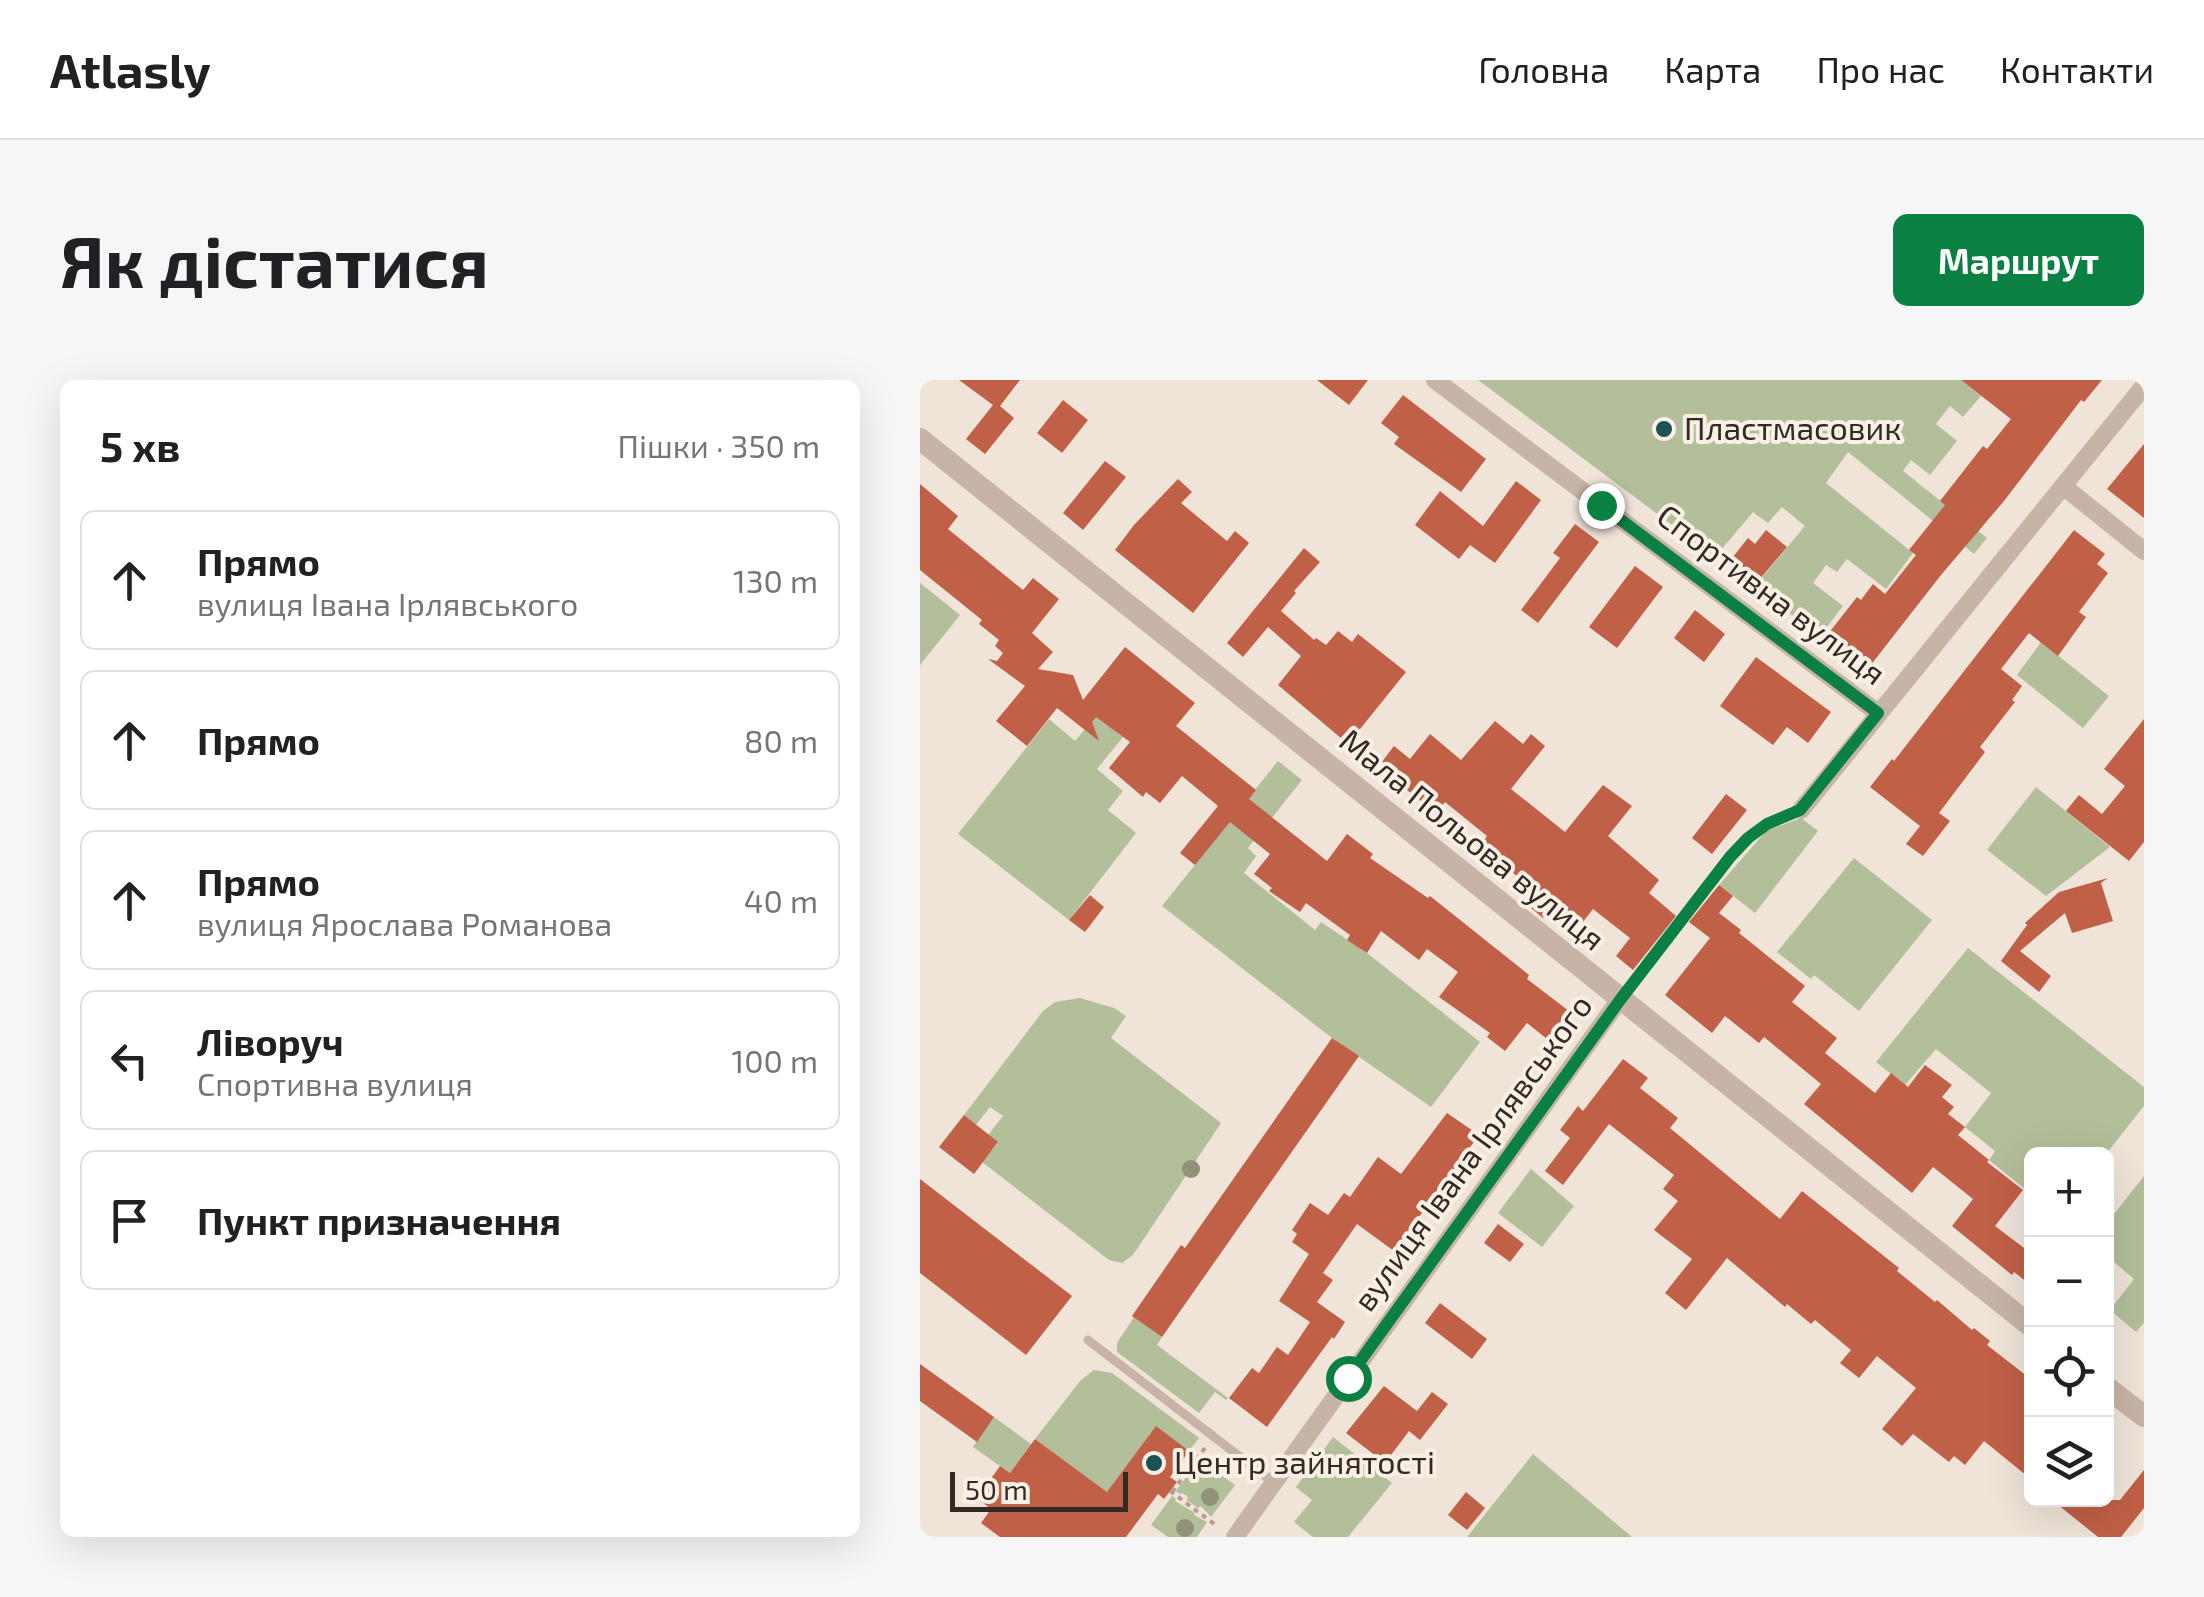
<!DOCTYPE html>
<html lang="uk">
<meta charset="utf-8">
<style>
:root{--surface:#fff;--page:#f6f6f6;--text:#202124;--muted:#757577;--line:#e0e0e0;--accent:#0b8043}
body{margin:0;font-family:"Exo 2",sans-serif;background:var(--page);color:var(--text)}
.controls{position:absolute;right:30px;bottom:30px;display:grid;overflow:hidden;border-radius:15px;box-shadow:0 10px 40px #0002}
.controls button{width:90px;height:90px;display:grid;place-items:center;padding:0;border:0;border-bottom:2px solid var(--line);background:var(--surface);color:var(--text);font:50px sans-serif}
.scale{position:absolute;left:30px;bottom:25px;width:178px;box-sizing:border-box;padding-left:10px;border:5px solid #332a26;border-top:0;font-size:28px;line-height:35px;white-space:nowrap;color:#332a26;-webkit-text-stroke:8px #f8efe5;paint-order:stroke}
.stop{position:absolute;width:30px;height:30px;margin:-22px;border:8px solid #0b8043;border-radius:50%;background:#fff}
.stop.end{background:#0b8043;border-color:#fff;box-shadow:0 2px 10px #0008}
.list{margin:0;padding:0;list-style:none}
h2{display:flex;justify-content:space-between;align-items:center;height:130px;margin:0;padding:0 40px;font-size:42px}
h2 small{font-size:32px;font-weight:400;color:var(--muted)}
.list li{display:grid;grid-template-columns:65px 1fr auto;gap:30px;align-items:center;box-sizing:border-box;height:140px;margin:0 20px 20px;padding:0 20px;border:2px solid var(--line);border-radius:15px}
.list b{display:block;font-size:38px;white-space:nowrap}
.list p{margin:0;font-size:32px;white-space:nowrap;color:var(--muted)}
.list em{font-size:32px;font-style:normal;color:var(--muted)}
.icon{flex:none;width:55px;height:55px;fill:none;stroke:currentColor;stroke-width:2;stroke-linecap:round;stroke-linejoin:round}
.map{position:relative;flex:none;width:1224px;height:1157px;overflow:hidden;border-radius:15px}
header{display:flex;align-items:center;gap:60px;box-sizing:border-box;height:140px;padding:0 50px;background:var(--surface);border-bottom:2px solid var(--line)}
header strong{font-size:48px}
nav{display:flex;gap:55px;margin-inline-start:auto;font-size:35px}
.intro{display:flex;align-items:center;justify-content:space-between;box-sizing:border-box;height:240px;padding:0 60px}
h1{margin:0;font-size:70px}
.button{padding:25px 45px;border-radius:15px;background:var(--accent);color:#fff;font-size:35px;font-weight:700}
main{display:flex;gap:60px;padding:0 60px}
aside{flex:1;background:var(--surface);border-radius:15px;box-shadow:0 10px 40px #0002}
.map>svg:first-child{display:block}
.green{fill:#b3be9a}
.building{fill:#c06046}
.lines{fill:none;stroke-linecap:round;stroke-linejoin:round}
.path{stroke:#b39e90;stroke-width:4;stroke-dasharray:5 5;stroke-linecap:butt}
.service{stroke:#c7b4a6;stroke-width:9}
.minor{stroke:#c7b4a6;stroke-width:18}
.tertiary{stroke:#c7b4a6;stroke-width:22}
.tree{fill:#919379}
.route{stroke:#0b8043;stroke-width:12}
.poi-dot{fill:#1e5153;stroke:#f8efe5;stroke-width:4}
.labels{text-anchor:middle;stroke-width:8;stroke-linejoin:round;paint-order:stroke}
.poi-label{font-size:32px;fill:#332a26;stroke:#f8efe5;text-anchor:start}
.street-label{font-size:32px;fill:#332a26;stroke:#f8efe5}
</style>
<header>
<strong>Atlasly</strong>
<nav><a>Головна</a><a>Карта</a><a>Про нас</a><a>Контакти</a></nav>
</header>
<div class="intro"><h1>Як дістатися</h1><a class="button">Маршрут</a></div>
<main>
<aside>
<h2>5 хв<small>Пішки · 350 m</small></h2>
<ul class="list">
<li><svg class="icon" aria-label="ahead" viewBox="0 0 24 24"><path d="M12 20V5M6 11l6-6 6 6"/></svg><div><b>Прямо</b><p>вулиця Івана Ірлявського</p></div><em>130 m</em></li>
<li><svg class="icon" aria-label="ahead" viewBox="0 0 24 24"><path d="M12 20V5M6 11l6-6 6 6"/></svg><div><b>Прямо</b></div><em>80 m</em></li>
<li><svg class="icon" aria-label="ahead" viewBox="0 0 24 24"><path d="M12 20V5M6 11l6-6 6 6"/></svg><div><b>Прямо</b><p>вулиця Ярослава Романова</p></div><em>40 m</em></li>
<li><svg class="icon" aria-label="left" viewBox="0 0 24 24"><path d="M17 20v-9H6M10 6l-5 5 5 5"/></svg><div><b>Ліворуч</b><p>Спортивна вулиця</p></div><em>100 m</em></li>
<li><svg class="icon" aria-label="arrive" viewBox="0 0 24 24"><path d="M6 21V4h12l-3 4 3 4H6"/></svg><div><b>Пункт призначення</b></div></li>
</ul>
</aside>
<div class="map">
<svg width="1224" height="1157" viewBox="0 0 1224 1157">
<rect width="100%" height="100%" fill="#f0e4d9"/>
<!-- green -->
<g class="green">
<polygon points="558,0 1041,0 1061,16 1043,37 1030,26 1016,44 1037,61 1010,95 991,80 983,91 1067,158 1054,174 928,72 906,103 993,173 966,209 927,179 917,192 906,185 893,203 923,226 900,256 834,207 885,146 862,127 848,143 833,132 795,177"/>
<polygon points="0,203 40,235 0,285"/>
<polygon points="1121,262 1189,316 1163,348 1097,295"/>
<polygon points="176,336 203,357 177,389 203,411 188,430 216,453 149,540 38,454 129,339 155,361"/>
<polygon points="358,381 382,400 328,468 336,476 324,493 395,550 401,542 447,573 560,662 511,727 412,658 242,526"/>
<polygon points="1116,407 1190,467 1126,516 1067,470"/>
<polygon points="881,438 898,451 835,533 799,505 846,451"/>
<polygon points="934,478 1012,540 939,631 894,595 891,599 857,572"/>
<polygon points="1048,568 1224,707 1224,726 1186,774 1112,774 1111,814 1069,780 1075,771 1045,747 1071,713 1016,669 985,705 956,682"/>
<polygon points="160,618 194,628 206,636 191,658 301,743 213,875 202,883 189,880 62,782 78,763 68,755 83,736 70,727 56,745 44,735 123,631 135,622"/>
<polygon points="611,789 654,826 622,867 578,833"/>
<polygon points="1224,796 1224,943 1216,952 1190,930 1214,899 1187,876 1187,843"/>
<polygon points="214,937 242,957 237,965 308,1018 306,1020 295,1012 279,1033 197,972 197,963"/>
<polygon points="174,990 192,993 279,1058 269,1071 187,1112 115,1059 161,1000"/>
<polygon points="74,1037 111,1064 90,1093 53,1067"/>
<polygon points="413,1057 472,1103 428,1157 393,1157 374,1142 392,1120 376,1107"/>
<polygon points="613,1074 712,1157 547,1157"/>
<polygon points="279,1079 315,1105 291,1137 281,1126 278,1128 267,1120 268,1117 262,1113 260,1114 256,1111"/>
<polygon points="252,1116 256,1119 255,1121 275,1133 274,1135 287,1142 277,1157 248,1157 231,1145"/>
</g>
<!-- building -->
<g class="building">
<polygon points="39,0 100,0 80,26 94,38 65,74 46,59 73,25"/>
<polygon points="397,0 448,0 429,25"/>
<polygon points="1041,0 1182,0 1164,22 1161,20 1084,121 1021,195 950,286 908,254 937,217 941,220 953,204 965,214 996,175 989,170 1025,125 1020,121 1063,66 1067,69 1091,39"/>
<polygon points="483,15 566,79 541,112 474,64 479,57 461,43"/>
<polygon points="143,20 168,40 142,73 117,53"/>
<polygon points="1224,64 1224,138 1187,109"/>
<polygon points="185,81 206,97 163,150 143,133"/>
<polygon points="258,99 272,112 261,123 307,161 315,151 329,163 273,233 195,170 214,145"/>
<polygon points="596,101 621,120 575,183 550,165 539,179 495,145 520,111 563,146"/>
<polygon points="0,104 38,136 28,149 103,210 113,198 139,219 112,253 133,272 118,289 153,295 163,320 205,267 275,323 256,346 336,410 329,419 407,481 427,454 453,474 450,478 508,518 510,516 609,595 607,599 649,631 627,659 607,643 585,671 567,657 570,653 519,617 538,592 507,569 499,580 461,551 447,573 427,560 430,555 386,523 380,532 349,511 352,508 334,494 350,474 310,442 275,485 260,473 298,426 262,396 240,423 226,412 223,417 189,388 210,362 176,337 172,342 179,361 137,328 107,366 76,341 105,306 68,279 77,281 83,273 75,266 79,260 59,244 62,240 0,190"/>
<polygon points="655,144 679,162 618,243 601,230 640,178 633,173"/>
<polygon points="846,150 867,167 839,200 812,178 828,158 835,164"/>
<polygon points="1154,150 1185,174 1177,184 1188,193 1159,232 1166,237 1138,276 1109,253 1081,289 1102,306 1092,320 1095,322 1060,367 1065,372 1019,433 1030,441 1003,476 986,464 1000,446 950,407 972,379 974,381"/>
<polygon points="384,168 400,182 374,211 376,213 361,231 394,260 396,258 406,265 418,251 432,262 438,254 486,292 428,364 358,305 381,276 348,247 323,277 307,263"/>
<polygon points="715,186 743,207 697,268 669,247"/>
<polygon points="775,230 805,254 784,282 754,258"/>
<polygon points="836,277 911,332 888,363 867,347 853,365 800,326"/>
<polygon points="1224,339 1224,462 1209,481 1146,431 1159,415 1182,434 1205,406 1184,389"/>
<polygon points="575,341 603,364 611,354 625,366 591,409 645,452 683,405 712,426 688,456 739,500 729,513 756,536 713,590 696,576 710,558 673,529 658,548 632,527 623,538 610,527 619,514 560,466 567,456 525,422 516,433 458,387 474,366 490,379 510,354 541,380"/>
<polygon points="806,414 827,430 792,474 772,458"/>
<polygon points="1188,498 1181,503 1193,541 1152,553 1145,533 1100,571 1131,596 1119,612 1081,581 1107,545 1105,543 1139,512"/>
<polygon points="799,505 813,516 799,533 821,550 819,553 885,606 872,622 917,658 905,673 955,713 971,693 988,707 1005,685 1032,705 1022,717 1034,727 1028,734 1045,747 1038,755 1069,780 1067,782 1103,810 1075,846 1112,874 1112,906 1094,892 1092,895 1032,846 1053,819 1013,787 992,813 884,724 901,704 844,657 839,663 805,636 792,653 745,615 790,558 769,542"/>
<polygon points="170,515 184,527 165,552 149,540"/>
<polygon points="412,658 439,676 242,957 212,936 261,865 265,868"/>
<polygon points="703,679 728,698 720,708 758,738 750,748 860,839 882,811 979,888 977,891 1015,922 1017,920 1052,950 1054,948 1070,961 1067,965 1112,1000 1112,1100 1064,1061 1045,1085 1034,1076 1029,1082 993,1054 982,1066 962,1049 996,1008 957,976 939,998 920,983 931,970 895,940 891,944 867,924 865,927 807,878 766,930 745,913 772,879 734,850 758,821 743,809 754,795 689,744 643,805 625,791 650,758 640,750 658,726 663,731"/>
<polygon points="527,733 559,755 474,871 437,844 403,893 413,900 397,922 425,942 414,959 412,957 347,1047 309,1018 332,988 339,993 357,967 368,975 390,942 359,921 389,874 372,862 377,854 372,850 390,823 408,835 424,813 430,817 458,777 481,794"/>
<polygon points="44,735 78,762 54,794 19,767"/>
<polygon points="0,799 152,916 106,975 0,893"/>
<polygon points="578,844 604,864 590,882 564,863"/>
<polygon points="520,923 567,959 552,979 505,943"/>
<polygon points="0,984 74,1037 57,1062 0,1021"/>
<polygon points="464,1006 497,1031 512,1012 528,1024 500,1060 489,1051 465,1083 426,1053"/>
<polygon points="236,1046 269,1071 250,1097 257,1102 244,1119 238,1114 206,1157 80,1157 61,1143 71,1129 57,1118 80,1086 90,1093 115,1059 187,1112"/>
<polygon points="1224,1090 1224,1128 1201,1157 1178,1157 1132,1120 1200,1120"/>
<polygon points="546,1112 565,1128 547,1150 528,1135"/>
</g>
<g class="lines">
<!-- path -->
<g class="path">
<path d="M716,599C735,574 754,549 773,524C799,491 822,455 862,438"/>
<polyline points="250,1111 297,1146"/>
<polyline points="252,1112 285,1068"/>
</g>
<!-- service -->
<polyline class="service" points="168,960 354,1103"/>
<!-- minor -->
<g class="minor">
<polyline points="515,0 958,333"/>
<polyline points="1143,106 1224,171"/>
<polyline points="881,430 1224,6"/>
<polyline points="315,1157 700,619"/>
</g>
<!-- tertiary -->
<g class="tertiary">
<polyline points="0,59 1112,947"/>
<polyline points="1186,1007 1224,1036"/>
</g>
</g>
<!-- trees -->
<g class="tree">
<circle cx="271" cy="789" r="9"/>
<circle cx="290" cy="1117" r="9"/>
<circle cx="265" cy="1148" r="9"/>
</g>
<g class="lines">
<!-- route -->
<polyline class="route" points="428,998 700,620 810,477 828,458 847,444 880,430 958,333 681,125"/>
</g>
<!-- markers -->
<g class="poi-dot">
<circle cx="744" cy="49" r="10"/>
<circle cx="234" cy="1083" r="10"/>
</g>
<g class="labels">
<!-- poi labels -->
<g class="poi-label">
<text x="764" y="60">Пластмасовик</text>
<text x="254" y="1094">Центр зайнятості</text>
</g>
<!-- street labels -->
<g class="street-label">
<text transform="translate(851 215) rotate(37)" y="11">Спортивна вулиця</text>
<text transform="translate(552 460) rotate(39)" y="11">Мала Польова вулиця</text>
<text transform="translate(553 773) rotate(-54)" y="11">вулиця Івана Ірлявського</text>
</g>
</g>
</svg>
<div class="controls">
<button>+</button>
<button>−</button>
<button><svg class="icon" aria-label="locate" viewBox="0 0 24 24"><circle cx="12" cy="12" r="6"/><path d="M12 2v4M12 18v4M2 12h4M18 12h4"/></svg></button>
<button><svg class="icon" aria-label="layers" viewBox="0 0 24 24"><path d="M12 4l9 5-9 5-9-5zM3 14l9 5 9-5"/></svg></button>
</div>
<div class="scale">50 m</div>
<div class="stop" style="left:428px;top:998px"></div>
<div class="stop end" style="left:681px;top:125px"></div>
</div>
</main>
